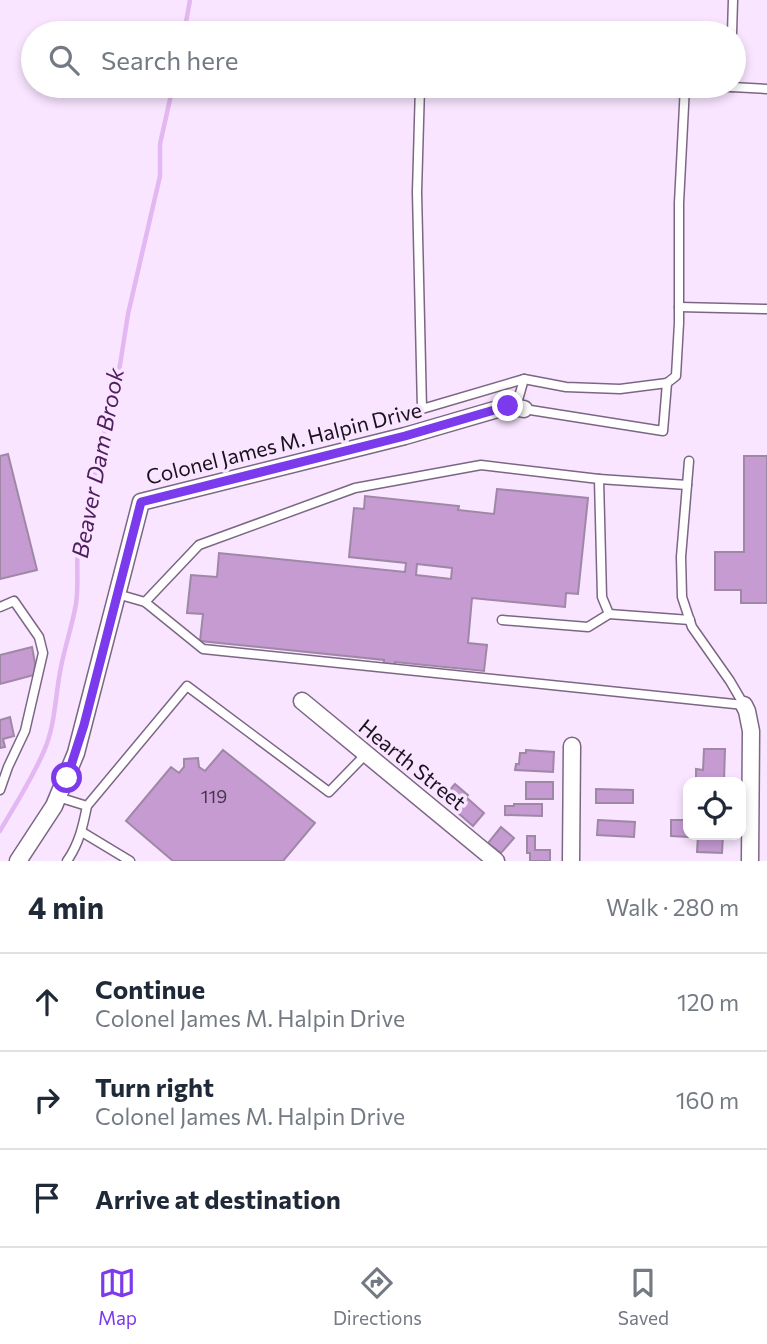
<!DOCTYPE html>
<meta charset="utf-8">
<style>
:root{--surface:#fff;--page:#f6f6f7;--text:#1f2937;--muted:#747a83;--line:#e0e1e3;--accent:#7c3aed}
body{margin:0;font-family:Commissioner,sans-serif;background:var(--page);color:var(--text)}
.controls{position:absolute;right:21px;bottom:21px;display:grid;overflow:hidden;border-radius:14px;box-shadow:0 4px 10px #0003}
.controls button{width:63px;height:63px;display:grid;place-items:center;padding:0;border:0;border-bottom:2px solid var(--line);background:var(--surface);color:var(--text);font:35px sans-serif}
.stop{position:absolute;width:21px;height:21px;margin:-16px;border:5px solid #7c3aed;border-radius:50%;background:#fff}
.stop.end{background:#7c3aed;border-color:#fff;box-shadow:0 2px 7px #0008}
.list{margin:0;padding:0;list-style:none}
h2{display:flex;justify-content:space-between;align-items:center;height:91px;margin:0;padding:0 28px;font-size:30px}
h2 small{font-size:23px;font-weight:400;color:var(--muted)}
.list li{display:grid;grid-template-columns:46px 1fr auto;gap:21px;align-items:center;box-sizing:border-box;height:98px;padding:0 28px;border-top:2px solid var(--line)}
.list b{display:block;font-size:26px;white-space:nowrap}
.list p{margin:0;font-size:23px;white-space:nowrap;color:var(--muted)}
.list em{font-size:23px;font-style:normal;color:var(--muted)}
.icon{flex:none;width:38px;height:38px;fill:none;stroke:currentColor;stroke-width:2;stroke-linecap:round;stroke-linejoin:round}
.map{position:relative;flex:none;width:767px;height:861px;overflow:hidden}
.search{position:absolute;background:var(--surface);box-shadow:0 4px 10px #0003;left:21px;right:21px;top:21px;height:77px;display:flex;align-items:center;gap:18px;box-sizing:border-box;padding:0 24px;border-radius:38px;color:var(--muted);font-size:26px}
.sheet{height:385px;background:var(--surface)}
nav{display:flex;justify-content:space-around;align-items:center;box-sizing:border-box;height:98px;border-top:2px solid var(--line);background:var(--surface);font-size:19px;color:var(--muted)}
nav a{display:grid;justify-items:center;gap:4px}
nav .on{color:var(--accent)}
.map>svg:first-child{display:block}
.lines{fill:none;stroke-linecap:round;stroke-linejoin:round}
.stream{stroke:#e3b7f1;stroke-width:4.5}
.building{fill:#c59bd2;stroke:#9e88a5;stroke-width:2;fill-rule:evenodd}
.lane-casing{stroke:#7c6783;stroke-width:11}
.street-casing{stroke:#7c6783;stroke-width:19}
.lane{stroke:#fff;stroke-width:8}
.street{stroke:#fff;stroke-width:16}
.route{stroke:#7c3aed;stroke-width:9}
.labels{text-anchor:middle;stroke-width:7;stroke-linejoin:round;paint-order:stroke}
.number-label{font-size:18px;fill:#44344a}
.street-label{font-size:21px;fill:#19111c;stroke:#f9e5ff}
.water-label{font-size:23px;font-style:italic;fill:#511d60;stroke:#f9e5ff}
</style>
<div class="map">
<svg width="767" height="861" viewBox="0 0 767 861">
<rect width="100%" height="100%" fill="#f9e5ff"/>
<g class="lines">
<!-- stream -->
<g class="stream">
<polyline points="184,33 190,0"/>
<path d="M0,831C15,805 32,779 44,751C55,726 55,699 60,672C64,649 72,627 76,604C79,585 76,565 78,545L120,365L128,314L160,176V144L173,86"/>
</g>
</g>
<!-- building -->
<g class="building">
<polygon points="8,454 37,570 0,579 0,456"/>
<polygon points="744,456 767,456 767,603 741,603 741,590 715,590 715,552 744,552"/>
<path d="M497,489L588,498L578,594L566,593L565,607L472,598L468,643L487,645L484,671L395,662L394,669L383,668L384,660L200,641L203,614L187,613L191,575L217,577L219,553L405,572L406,563L349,557L354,508L364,509L365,496L459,506L458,510L494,514ZM417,564L452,568L451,579L416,575Z"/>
<polygon points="32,647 35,663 34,675 0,684 0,655"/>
<polygon points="10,717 14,736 3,739 5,747 0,748 0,720"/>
<polygon points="704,749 725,749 724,781 696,781 696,769 703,770"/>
<polygon points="223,750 315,823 283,861 173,861 126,821 171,767 179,773 184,767 184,759 198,758 199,767 205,771"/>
<polygon points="526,750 554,752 553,772 515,770 516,764 519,764 520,753 526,753"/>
<rect x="526" y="782" width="27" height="17"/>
<polygon points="455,784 468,795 466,797 484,813 473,826 442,799"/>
<polygon points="596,789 633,790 633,803 596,803"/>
<polygon points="514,804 542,804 542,816 505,815 505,806 514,806"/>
<polygon points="598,820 635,822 634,837 597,835"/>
<polygon points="671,820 688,820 688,837 671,836"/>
<polygon points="501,827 514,838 501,853 488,843"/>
<polygon points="698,835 723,835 722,853 697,852"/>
<polygon points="527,836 535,836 535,850 550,850 550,861 530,861 530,853 527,853"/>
</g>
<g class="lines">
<defs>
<g id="lane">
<polyline points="732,33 733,0"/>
<polyline points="420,86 417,192 422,409 524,379"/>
<polyline points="685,87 732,87 732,86"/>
<polyline points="732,87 767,89"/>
<polyline points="679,307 767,309"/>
<polyline points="667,383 676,376 679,323 679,203 685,86"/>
<polyline points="516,407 524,379 566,387 620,389 667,383 663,431 524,409"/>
<polyline points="689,461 681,557 682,597 692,627 730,681 744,705"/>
<polyline points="599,479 687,485"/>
<polyline points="117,594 145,602 203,649 744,705"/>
<polyline points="145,602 199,545 355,488 481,465 599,479 602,597 609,614 690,620"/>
<polyline points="0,607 14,601 39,637 43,653 25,731 8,767 0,790"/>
<polyline points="502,620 588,627 609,614"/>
<polyline points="58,797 87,806 187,686 329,792 366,754"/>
<polyline points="82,832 130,861"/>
<path d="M67,861C79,844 83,826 87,806"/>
</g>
<g id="street">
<polyline points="302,701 496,861"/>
<polyline points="744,705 747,711 751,731 750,861"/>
<polyline points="18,861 54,806 76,753 141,502 405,436 508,406 524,409"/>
<polyline points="571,861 572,746"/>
</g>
</defs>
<!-- lane casing -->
<use href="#lane" class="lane-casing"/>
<!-- street casing -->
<use href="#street" class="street-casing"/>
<!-- lane -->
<use href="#lane" class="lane"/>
<!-- street -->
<use href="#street" class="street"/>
</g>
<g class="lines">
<!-- route -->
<polyline class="route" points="67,778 84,725 141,502 405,436 508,406"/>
</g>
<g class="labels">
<!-- number labels -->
<g class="number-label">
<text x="214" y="803">119</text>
</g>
<!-- street labels -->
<g class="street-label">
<text transform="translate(284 444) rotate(-14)" y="7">Colonel James M. Halpin Drive</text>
<text transform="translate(412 765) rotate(39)" y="7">Hearth Street</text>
</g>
<!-- water labels -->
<g class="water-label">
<text transform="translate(98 463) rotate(-79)" y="8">Beaver Dam Brook</text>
</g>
</g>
</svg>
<div class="controls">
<button><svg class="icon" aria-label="locate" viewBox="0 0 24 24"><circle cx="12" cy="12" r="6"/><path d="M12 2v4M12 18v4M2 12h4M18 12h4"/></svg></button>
</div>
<div class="stop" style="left:67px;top:778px"></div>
<div class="stop end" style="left:508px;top:406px"></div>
<div class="search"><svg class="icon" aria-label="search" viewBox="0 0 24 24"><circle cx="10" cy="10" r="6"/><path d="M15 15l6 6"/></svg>Search here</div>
</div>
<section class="sheet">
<h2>4 min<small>Walk · 280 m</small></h2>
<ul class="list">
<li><svg class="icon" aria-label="ahead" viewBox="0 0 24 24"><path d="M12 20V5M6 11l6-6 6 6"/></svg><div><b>Continue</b><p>Colonel James M. Halpin Drive</p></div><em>120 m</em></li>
<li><svg class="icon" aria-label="right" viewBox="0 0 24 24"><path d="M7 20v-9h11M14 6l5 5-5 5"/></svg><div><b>Turn right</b><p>Colonel James M. Halpin Drive</p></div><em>160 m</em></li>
<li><svg class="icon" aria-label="arrive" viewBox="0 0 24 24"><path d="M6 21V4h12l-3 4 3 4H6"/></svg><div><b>Arrive at destination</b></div></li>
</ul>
</section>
<nav>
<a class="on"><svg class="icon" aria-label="map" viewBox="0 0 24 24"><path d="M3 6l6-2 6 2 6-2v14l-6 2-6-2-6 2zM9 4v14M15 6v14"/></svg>Map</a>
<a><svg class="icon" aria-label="directions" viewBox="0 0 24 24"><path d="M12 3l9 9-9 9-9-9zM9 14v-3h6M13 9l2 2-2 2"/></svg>Directions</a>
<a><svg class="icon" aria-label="saved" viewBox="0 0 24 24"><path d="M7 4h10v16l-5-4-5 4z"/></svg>Saved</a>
</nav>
